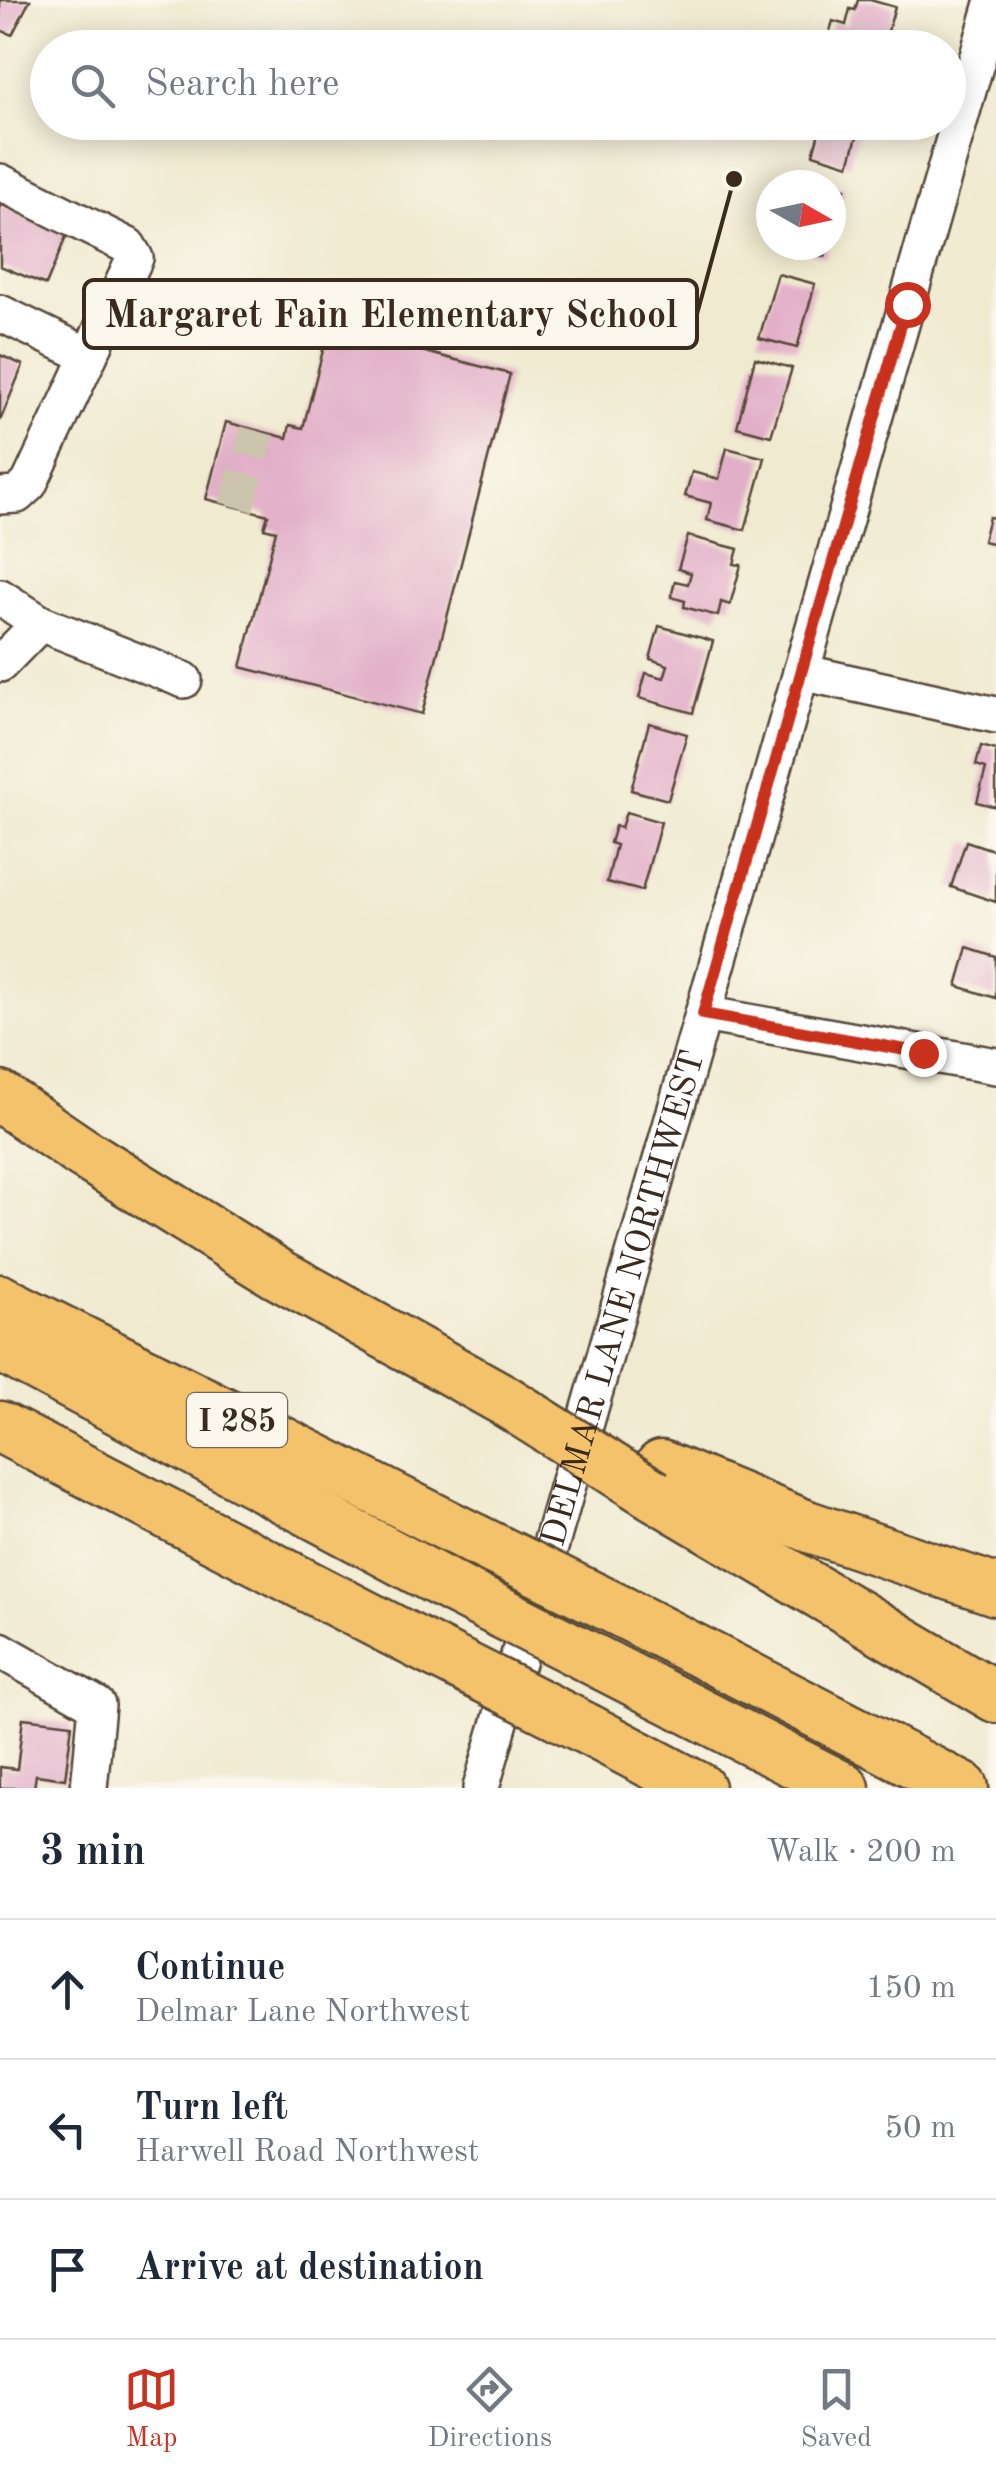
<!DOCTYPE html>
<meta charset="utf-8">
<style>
:root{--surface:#fff;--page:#f2f2f3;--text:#1f2937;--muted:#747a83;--line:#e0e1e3;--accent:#c8321e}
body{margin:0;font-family:"Old Standard TT",serif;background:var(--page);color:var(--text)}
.compass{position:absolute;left:756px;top:170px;width:90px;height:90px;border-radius:50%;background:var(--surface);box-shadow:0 5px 25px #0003;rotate:99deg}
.stop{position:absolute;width:30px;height:30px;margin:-22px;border:8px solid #c8321e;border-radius:50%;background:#fff}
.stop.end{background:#c8321e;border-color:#fff;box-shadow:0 2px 10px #0008}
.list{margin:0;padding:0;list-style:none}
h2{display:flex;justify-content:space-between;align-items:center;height:130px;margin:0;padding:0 40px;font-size:42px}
h2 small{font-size:32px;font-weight:400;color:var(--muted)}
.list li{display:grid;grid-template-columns:65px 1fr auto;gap:30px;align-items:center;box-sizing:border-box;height:140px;padding:0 40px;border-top:2px solid var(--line)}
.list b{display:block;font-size:38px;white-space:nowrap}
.list p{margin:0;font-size:32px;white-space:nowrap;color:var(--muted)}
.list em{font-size:32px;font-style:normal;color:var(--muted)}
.icon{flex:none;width:55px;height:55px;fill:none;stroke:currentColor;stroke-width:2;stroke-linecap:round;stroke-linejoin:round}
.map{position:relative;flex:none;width:996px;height:1788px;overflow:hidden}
.search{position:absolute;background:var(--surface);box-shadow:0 5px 25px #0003;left:30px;right:30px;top:30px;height:110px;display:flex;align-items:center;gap:25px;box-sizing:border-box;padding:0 35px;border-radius:55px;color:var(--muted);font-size:38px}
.sheet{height:550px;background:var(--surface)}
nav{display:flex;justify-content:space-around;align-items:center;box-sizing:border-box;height:140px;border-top:2px solid var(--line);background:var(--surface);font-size:28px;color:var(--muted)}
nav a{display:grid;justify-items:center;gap:5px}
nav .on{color:var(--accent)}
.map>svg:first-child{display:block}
.building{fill:#e2afc8}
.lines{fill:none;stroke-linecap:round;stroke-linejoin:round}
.minor-tunnel{stroke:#ccc4ac;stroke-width:35;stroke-dasharray:35 18;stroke-linecap:butt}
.minor-casing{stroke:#564739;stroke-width:40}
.highway-casing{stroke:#564739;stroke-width:55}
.minor{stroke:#fff;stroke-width:35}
.highway{stroke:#f3c26a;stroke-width:50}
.highway-bridge-casing{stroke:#564739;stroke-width:55;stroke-linecap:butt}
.highway-bridge{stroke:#f3c26a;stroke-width:50}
.route{stroke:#c8321e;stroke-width:12}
.labels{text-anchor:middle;stroke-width:8;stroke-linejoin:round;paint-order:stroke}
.shield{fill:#fbf7ec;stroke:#75685c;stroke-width:2.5}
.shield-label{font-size:32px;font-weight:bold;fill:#3b2a1e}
.street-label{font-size:35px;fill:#3b2a1e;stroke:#fbf7ec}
.leader{fill:none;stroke:#3b2a1e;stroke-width:4}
.callout-dot{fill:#3b2a1e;stroke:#fbf7ec;stroke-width:4}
.callout{fill:#fbf7ec;stroke:#3b2a1e;stroke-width:4}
.callout-label{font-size:38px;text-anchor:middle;font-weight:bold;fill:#3b2a1e}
</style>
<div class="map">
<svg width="996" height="1788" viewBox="0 0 996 1788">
<rect width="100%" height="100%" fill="#fbf7ec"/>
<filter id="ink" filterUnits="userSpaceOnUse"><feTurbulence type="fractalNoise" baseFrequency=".01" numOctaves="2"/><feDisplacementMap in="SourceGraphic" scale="20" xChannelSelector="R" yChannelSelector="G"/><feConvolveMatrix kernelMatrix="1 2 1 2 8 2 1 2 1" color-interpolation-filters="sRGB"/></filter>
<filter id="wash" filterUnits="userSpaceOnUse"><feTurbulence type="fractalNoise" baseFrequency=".0048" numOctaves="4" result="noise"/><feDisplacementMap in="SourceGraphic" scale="40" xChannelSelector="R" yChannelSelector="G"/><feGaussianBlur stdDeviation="2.25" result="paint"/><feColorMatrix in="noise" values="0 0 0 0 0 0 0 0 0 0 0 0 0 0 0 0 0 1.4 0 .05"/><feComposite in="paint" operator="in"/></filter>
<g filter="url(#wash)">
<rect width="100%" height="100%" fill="#f0ead0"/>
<g id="blocks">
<!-- building -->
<g class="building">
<polygon points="0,0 30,0 12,35 0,30"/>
<polygon points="858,0 870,0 895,7 883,48 825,48 833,21 846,25 850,9 855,10"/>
<polygon points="822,122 861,122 849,165 813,154"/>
<polygon points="805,177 827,184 827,185 802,185"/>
<polygon points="831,185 845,189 832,233 831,232"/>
<polygon points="0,204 68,232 46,285 0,266"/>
<polygon points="787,245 828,245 825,257"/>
<polygon points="778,274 815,284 797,348 759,338"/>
<polygon points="329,327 510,374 422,714 241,667 276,531 264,528 268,515 206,499 226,422 287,438 290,425 303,428"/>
<polygon points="0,355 23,365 0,421"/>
<polygon points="755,358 792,368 771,436 737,427"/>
<polygon points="727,448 765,458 745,530 707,520 711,503 685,496 692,472 719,479"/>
<polygon points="989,517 996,518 996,544 983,541"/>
<polygon points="688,536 738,549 734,564 741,565 730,605 721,602 718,616 684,607 685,601 671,597 675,581 688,584 691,573 678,569"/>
<polygon points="659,626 713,641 693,713 639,698 646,673 664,678 668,665 650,659"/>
<polygon points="649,723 687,734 668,800 631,790"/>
<polygon points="981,746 996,750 996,807 977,802 986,768 976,765"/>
<polygon points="626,812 661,822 642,891 607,882 616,845 610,843 615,826 621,828"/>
<polygon points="966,841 996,851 996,902 951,887"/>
<polygon points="968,948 996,957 996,998 957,986"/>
<polygon points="23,1718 72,1724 65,1779 36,1775 34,1788 0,1788 0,1767 17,1769"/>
</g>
</g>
</g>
<g filter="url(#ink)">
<use href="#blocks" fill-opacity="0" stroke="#564739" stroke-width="2.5"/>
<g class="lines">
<!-- minor-tunnel -->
<polyline class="minor-tunnel" points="236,507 258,431"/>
<defs>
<g id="minor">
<polyline points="0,182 128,246 135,258 29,484 17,495 0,496"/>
<polyline points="0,313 89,356"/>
<polyline points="0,597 40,623 184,680"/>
<polyline points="0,664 40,623"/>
<polyline points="801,672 996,715"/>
<polyline points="703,1014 996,1066"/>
<polyline points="0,1650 97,1705 89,1788"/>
<path id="s1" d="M481,1788L994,0"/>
</g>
<g id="highway">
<polyline points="0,1097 81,1152 278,1274 504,1400"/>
<polyline points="0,1300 474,1539"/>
<polyline points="0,1346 455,1589"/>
<polyline points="0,1427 431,1650"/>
<polyline points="661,1466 807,1526 996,1590"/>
<polyline points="654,1495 996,1697"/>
<polyline points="622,1612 963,1788"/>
<polyline points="606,1666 844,1788"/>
<polyline points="589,1730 699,1788"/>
</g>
</defs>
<!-- minor casing -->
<use href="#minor" class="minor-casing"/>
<!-- highway casing -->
<use href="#highway" class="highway-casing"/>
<!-- minor -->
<use href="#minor" class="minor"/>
<!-- highway -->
<use href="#highway" class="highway"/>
<defs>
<g id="highway-bridge">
<polyline points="504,1400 654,1495"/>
<polyline points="474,1539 622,1612"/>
<polyline points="455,1589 606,1666"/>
<polyline points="431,1650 589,1730"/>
</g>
</defs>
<!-- highway-bridge casing -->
<use href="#highway-bridge" class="highway-bridge-casing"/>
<!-- highway-bridge -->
<use href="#highway-bridge" class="highway-bridge"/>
</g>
</g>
<g class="lines" filter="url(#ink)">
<!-- route -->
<polyline class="route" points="907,304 703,1014 923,1053"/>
</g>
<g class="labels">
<!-- shield labels -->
<rect class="shield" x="187" y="1393" width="100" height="54" rx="8"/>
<g class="shield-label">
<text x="237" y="1431">I 285</text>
</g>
<!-- street labels -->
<g class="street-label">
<text dy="12" stroke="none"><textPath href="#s1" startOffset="510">DELMAR LANE NORTHWEST</textPath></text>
</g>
</g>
<!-- callouts -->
<path class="leader" d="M734 179L697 314"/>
<circle class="callout-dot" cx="734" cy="179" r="10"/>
<rect class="callout" x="84" y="280" width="613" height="68" rx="10"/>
<g class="callout-label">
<text x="391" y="327">Margaret Fain Elementary School</text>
</g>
</svg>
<svg class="compass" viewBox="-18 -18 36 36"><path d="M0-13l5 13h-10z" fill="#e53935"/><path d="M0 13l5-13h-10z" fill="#747a83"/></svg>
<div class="stop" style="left:907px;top:304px"></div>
<div class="stop end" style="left:923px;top:1053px"></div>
<div class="search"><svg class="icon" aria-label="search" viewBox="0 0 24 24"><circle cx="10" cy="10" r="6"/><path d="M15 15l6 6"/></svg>Search here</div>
</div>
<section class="sheet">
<h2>3 min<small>Walk · 200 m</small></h2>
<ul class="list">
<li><svg class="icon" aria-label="ahead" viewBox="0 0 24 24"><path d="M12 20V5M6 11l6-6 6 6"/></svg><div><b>Continue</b><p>Delmar Lane Northwest</p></div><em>150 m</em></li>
<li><svg class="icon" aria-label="left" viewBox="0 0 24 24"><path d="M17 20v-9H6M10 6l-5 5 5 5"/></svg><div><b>Turn left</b><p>Harwell Road Northwest</p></div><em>50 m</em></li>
<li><svg class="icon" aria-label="arrive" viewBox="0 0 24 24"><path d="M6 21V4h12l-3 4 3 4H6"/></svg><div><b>Arrive at destination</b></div></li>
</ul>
</section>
<nav>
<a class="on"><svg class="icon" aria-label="map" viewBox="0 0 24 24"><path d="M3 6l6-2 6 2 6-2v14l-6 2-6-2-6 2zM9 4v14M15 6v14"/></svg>Map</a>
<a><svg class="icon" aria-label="directions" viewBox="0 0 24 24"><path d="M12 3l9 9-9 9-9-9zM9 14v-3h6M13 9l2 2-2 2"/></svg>Directions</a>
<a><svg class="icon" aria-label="saved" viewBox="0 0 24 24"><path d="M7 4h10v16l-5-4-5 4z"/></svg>Saved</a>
</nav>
